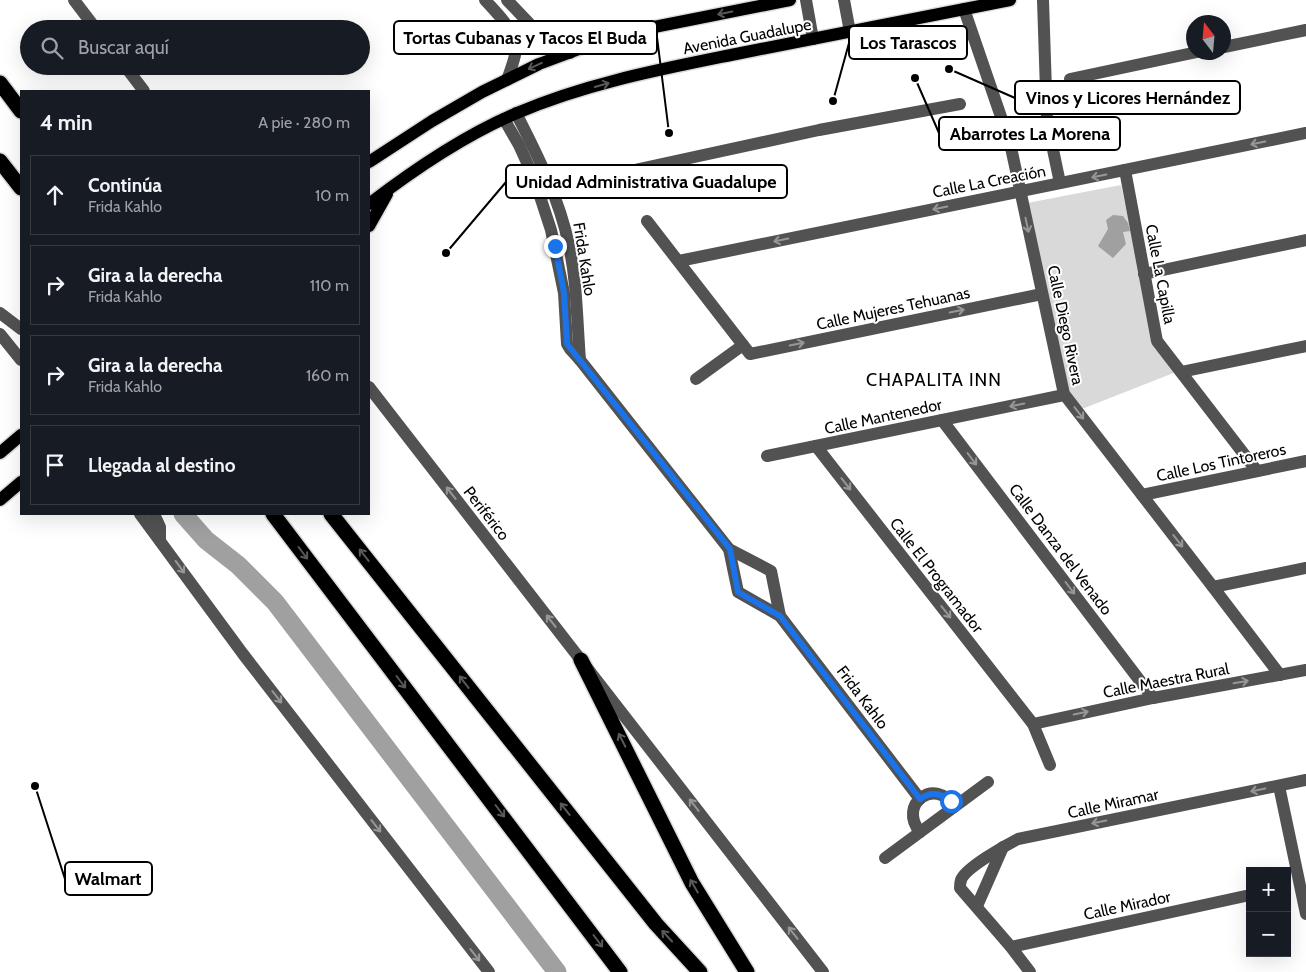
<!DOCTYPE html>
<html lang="es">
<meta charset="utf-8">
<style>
:root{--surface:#171b24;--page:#20242c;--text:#f1f3f6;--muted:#9ea1a6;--line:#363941}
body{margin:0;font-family:Cabin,sans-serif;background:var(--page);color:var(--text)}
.controls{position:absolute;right:15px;bottom:15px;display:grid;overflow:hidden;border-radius:0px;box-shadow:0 5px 20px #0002}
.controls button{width:45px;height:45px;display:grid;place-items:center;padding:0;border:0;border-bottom:1px solid var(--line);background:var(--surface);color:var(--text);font:25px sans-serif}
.compass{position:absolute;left:1186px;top:15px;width:45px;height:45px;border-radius:50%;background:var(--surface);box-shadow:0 5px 20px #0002;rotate:344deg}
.stop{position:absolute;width:15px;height:15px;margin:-11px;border:4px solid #1a73e8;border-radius:50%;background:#fff}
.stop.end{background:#1a73e8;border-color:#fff;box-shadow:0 1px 5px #0008}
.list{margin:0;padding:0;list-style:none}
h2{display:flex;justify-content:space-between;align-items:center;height:65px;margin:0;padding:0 20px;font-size:21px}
h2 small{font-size:16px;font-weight:400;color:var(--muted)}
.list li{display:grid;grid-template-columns:32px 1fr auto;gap:15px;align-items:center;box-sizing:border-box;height:80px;margin:0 10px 10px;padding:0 10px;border:1px solid var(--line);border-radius:0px}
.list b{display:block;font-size:19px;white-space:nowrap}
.list p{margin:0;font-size:16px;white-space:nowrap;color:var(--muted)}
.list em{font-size:16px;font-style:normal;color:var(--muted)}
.icon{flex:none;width:28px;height:28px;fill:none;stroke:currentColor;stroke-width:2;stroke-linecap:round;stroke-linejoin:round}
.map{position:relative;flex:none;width:1306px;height:972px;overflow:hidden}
.search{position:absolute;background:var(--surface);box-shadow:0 5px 20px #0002;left:20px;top:20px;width:350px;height:55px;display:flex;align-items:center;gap:12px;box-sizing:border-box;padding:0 18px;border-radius:28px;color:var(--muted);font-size:19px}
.panel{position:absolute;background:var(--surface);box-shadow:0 5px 20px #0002;left:20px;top:90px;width:350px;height:425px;border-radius:0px}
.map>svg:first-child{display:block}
.green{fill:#d9d9d9}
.water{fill:#a0a0a0}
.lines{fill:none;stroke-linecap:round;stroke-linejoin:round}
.canal{stroke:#a0a0a0;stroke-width:19}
.major-casing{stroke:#dbdbdb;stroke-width:15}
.highway-casing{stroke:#dbdbdb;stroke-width:18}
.minor{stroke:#525252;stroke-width:12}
.major{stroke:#000;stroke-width:12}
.highway{stroke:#000;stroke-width:15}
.oneway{stroke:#595959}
.oneway2{stroke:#979797}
.route{stroke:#1a73e8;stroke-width:6}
.labels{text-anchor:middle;stroke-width:4;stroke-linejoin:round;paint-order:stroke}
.street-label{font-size:16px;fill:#000;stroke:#fff}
.neighbourhood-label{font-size:18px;letter-spacing:1px;fill:#000;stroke:#fff}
.leader{fill:none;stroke:#000;stroke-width:2}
.callout-dot{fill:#000;stroke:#fff;stroke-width:2}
.callout{fill:#fff;stroke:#000;stroke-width:2}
.callout-label{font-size:18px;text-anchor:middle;font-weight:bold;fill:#000}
</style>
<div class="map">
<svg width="1306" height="972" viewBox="0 0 1306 972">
<rect width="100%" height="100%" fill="#fff"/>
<!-- green -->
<polygon class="green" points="1121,185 1150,322 1176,372 1082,409 1069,394 1027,203"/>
<!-- water -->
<polygon class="water" points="1113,215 1123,216 1128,223 1130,231 1123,232 1126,244 1113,258 1098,246 1108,229 1106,220"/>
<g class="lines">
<!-- canal -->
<polyline class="canal" points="183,514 206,540 238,565 275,602 557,972"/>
<defs>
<g id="major">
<polyline points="369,162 432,121 482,92 539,64 606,39 639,30 790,0"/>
<path d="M369,204C412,171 467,134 517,113C587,83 662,69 736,54C827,36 919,18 1010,0"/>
<polyline points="369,226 387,194"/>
<polyline points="0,453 21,435"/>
<polyline points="0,500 21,482"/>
</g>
<g id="highway">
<polyline points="0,83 21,111"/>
<polyline points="0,161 21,188"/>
<polyline points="273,514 620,972"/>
<polyline points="331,514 656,924 700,972"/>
<polyline points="581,660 692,883 747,972"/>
</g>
</defs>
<!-- major casing -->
<use href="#major" class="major-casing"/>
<!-- highway casing -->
<use href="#highway" class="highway-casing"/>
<!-- minor -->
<g class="minor">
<polyline points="74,0 96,29"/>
<path d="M485,0C494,10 510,26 515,38C519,51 511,68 507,80"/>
<polyline points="507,0 543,38 570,53"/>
<polyline points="806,0 813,39"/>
<polyline points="844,0 850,32"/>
<polyline points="1043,0 1047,121 1060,183"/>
<polyline points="964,9 1010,143 1064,394 1213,587 1280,675"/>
<polyline points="1224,47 1306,30"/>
<polyline points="125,66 144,91"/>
<polyline points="1070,79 1197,52"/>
<path d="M516,113C538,156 559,198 569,245C577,283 577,321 580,360"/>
<polyline points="504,119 519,145 534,178 551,230 564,293 567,344 570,349 580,360 729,549 771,571 780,616"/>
<polyline points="1125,170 1157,341 1257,471"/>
<polyline points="541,195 639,169 819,130 960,104"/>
<polyline points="647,221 750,354 1042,294"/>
<polyline points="679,261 1306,133"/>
<polyline points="1144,274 1306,240"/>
<polyline points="0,313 21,329"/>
<polyline points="0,334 21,360"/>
<polyline points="1181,372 1306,346"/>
<polyline points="696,379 743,345"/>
<polyline points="369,387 823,972"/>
<polyline points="942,420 1153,698"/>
<polyline points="816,446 1033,724 1050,765"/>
<polyline points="767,456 1064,395"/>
<polyline points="1142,495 1306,461"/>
<polyline points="140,514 243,654 489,972"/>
<polyline points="154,514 160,527 160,541"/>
<polyline points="729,549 738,592 780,616 920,799"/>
<polyline points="1213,587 1306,568"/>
<polyline points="1033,724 1153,698 1306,670"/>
<polyline points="1279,786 1306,914"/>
<path d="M920,832C897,804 936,776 954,807"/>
<polyline points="885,858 988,782"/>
<polyline points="977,906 1003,847"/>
<polyline points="1011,947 1250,895"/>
<path d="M1030,972L1011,947L960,888C960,885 960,883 961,880C965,868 1006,845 1018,839L1306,780"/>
</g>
<!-- major -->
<use href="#major" class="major"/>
<!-- highway -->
<use href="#highway" class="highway"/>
</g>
<!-- one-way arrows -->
<defs><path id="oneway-shaft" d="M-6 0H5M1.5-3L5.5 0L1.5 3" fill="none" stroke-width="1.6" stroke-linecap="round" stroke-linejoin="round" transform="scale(1.25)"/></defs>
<g class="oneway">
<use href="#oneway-shaft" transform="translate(725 13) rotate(169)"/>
<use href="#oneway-shaft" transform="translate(535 66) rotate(155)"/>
<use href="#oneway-shaft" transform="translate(602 85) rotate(-16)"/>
<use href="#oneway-shaft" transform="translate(303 553) rotate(53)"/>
<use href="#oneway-shaft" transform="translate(364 555) rotate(-128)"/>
<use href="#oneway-shaft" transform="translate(401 682) rotate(53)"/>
<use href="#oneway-shaft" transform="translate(464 682) rotate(-128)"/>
<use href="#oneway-shaft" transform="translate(622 740) rotate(-117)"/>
<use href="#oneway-shaft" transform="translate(565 809) rotate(-128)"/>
<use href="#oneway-shaft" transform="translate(500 811) rotate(53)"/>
<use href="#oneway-shaft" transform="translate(694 886) rotate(-120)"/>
<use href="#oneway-shaft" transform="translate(667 936) rotate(-133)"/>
<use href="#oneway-shaft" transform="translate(598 941) rotate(53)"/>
</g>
<g class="oneway2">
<use href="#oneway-shaft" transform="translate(1258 143) rotate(168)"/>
<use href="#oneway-shaft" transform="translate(1099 176) rotate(168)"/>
<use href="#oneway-shaft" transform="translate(940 208) rotate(168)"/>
<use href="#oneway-shaft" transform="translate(1027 225) rotate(78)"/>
<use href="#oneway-shaft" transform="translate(781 240) rotate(168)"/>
<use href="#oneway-shaft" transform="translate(957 311) rotate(-12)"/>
<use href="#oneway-shaft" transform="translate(797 344) rotate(-12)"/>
<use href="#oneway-shaft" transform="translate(1017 405) rotate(168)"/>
<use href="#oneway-shaft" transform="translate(1079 413) rotate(52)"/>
<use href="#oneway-shaft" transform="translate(972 459) rotate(53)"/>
<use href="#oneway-shaft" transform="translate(846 484) rotate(52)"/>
<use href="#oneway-shaft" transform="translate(451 493) rotate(-128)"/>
<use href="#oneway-shaft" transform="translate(1178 541) rotate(52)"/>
<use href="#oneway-shaft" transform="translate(180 567) rotate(54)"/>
<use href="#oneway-shaft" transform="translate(1070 588) rotate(53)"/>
<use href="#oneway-shaft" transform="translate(946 612) rotate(52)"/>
<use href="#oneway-shaft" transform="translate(551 621) rotate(-128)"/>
<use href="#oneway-shaft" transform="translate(1241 682) rotate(-10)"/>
<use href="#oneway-shaft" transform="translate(277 697) rotate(52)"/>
<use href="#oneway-shaft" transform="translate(1081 713) rotate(-12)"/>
<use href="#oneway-shaft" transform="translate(1258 790) rotate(168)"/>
<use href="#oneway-shaft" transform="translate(694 805) rotate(-128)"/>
<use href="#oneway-shaft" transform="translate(1099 822) rotate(168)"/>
<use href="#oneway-shaft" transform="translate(376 826) rotate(52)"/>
<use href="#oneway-shaft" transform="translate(793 933) rotate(-128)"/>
<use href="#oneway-shaft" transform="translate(475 955) rotate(52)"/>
</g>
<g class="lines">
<!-- route -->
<path class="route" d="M555,246L564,293L567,344L730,549L738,592L780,616L920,799C931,791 941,793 951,801"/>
</g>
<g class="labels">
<!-- street labels -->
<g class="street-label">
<text transform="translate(747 36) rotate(-11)" y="6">Avenida Guadalupe</text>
<text transform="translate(989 181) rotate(-11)" y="6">Calle La Creación</text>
<text transform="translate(585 259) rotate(81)" y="6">Frida Kahlo</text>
<text transform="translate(1161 274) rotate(79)" y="6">Calle La Capilla</text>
<text transform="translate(893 308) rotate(-12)" y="6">Calle Mujeres Tehuanas</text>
<text transform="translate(1066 325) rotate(78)" y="6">Calle Diego Rivera</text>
<text transform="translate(883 416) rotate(-12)" y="6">Calle Mantenedor</text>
<text transform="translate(1221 462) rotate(-12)" y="6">Calle Los Tintoreros</text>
<text transform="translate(487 513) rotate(52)" y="6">Periférico</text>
<text transform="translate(1061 549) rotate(53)" y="6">Calle Danza del Venado</text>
<text transform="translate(937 575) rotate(52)" y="6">Calle El Programador</text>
<text transform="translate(1166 680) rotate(-11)" y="6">Calle Maestra Rural</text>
<text transform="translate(863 697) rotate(53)" y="6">Frida Kahlo</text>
<text transform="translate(1113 803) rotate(-12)" y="6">Calle Miramar</text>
<text transform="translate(1127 905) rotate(-12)" y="6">Calle Mirador</text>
</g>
<!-- neighbourhood labels -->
<g class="neighbourhood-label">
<text x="934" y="386">CHAPALITA INN</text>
</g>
</g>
<!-- callouts -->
<path class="leader" d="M669 133L657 37M833 101L849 43M949 69L1015 98M915 78L939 133M446 253L506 182M35 786L65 879"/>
<g class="callout-dot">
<circle cx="669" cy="133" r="5"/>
<circle cx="833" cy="101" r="5"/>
<circle cx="949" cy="69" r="5"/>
<circle cx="915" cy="78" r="5"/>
<circle cx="446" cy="253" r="5"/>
<circle cx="35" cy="786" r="5"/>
</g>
<g class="callout">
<rect x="394" y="21" width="263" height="33" rx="5"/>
<rect x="849" y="26" width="118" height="33" rx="5"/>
<rect x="1015" y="81" width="225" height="33" rx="5"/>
<rect x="939" y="117" width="181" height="33" rx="5"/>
<rect x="506" y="165" width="281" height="33" rx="5"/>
<rect x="65" y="862" width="87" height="33" rx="5"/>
</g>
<g class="callout-label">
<text x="525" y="44">Tortas Cubanas y Tacos El Buda</text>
<text x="908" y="49">Los Tarascos</text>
<text x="1128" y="104">Vinos y Licores Hernández</text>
<text x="1030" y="140">Abarrotes La Morena</text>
<text x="646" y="188">Unidad Administrativa Guadalupe</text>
<text x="108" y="885">Walmart</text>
</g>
</svg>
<div class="controls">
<button>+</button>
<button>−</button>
</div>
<svg class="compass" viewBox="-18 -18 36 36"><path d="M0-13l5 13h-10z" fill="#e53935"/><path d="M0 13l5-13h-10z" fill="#9ea1a6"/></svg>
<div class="stop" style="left:951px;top:801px"></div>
<div class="stop end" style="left:555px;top:246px"></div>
<div class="search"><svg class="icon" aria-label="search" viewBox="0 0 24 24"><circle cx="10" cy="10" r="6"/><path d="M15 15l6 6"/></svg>Buscar aquí</div>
<section class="panel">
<h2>4 min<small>A pie · 280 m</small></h2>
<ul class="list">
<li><svg class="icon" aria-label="ahead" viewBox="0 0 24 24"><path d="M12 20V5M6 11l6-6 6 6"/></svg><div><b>Continúa</b><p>Frida Kahlo</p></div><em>10 m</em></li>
<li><svg class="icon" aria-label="right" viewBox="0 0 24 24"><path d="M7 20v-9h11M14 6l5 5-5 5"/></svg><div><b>Gira a la derecha</b><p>Frida Kahlo</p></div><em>110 m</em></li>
<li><svg class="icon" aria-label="right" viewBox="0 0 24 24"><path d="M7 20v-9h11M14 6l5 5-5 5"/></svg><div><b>Gira a la derecha</b><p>Frida Kahlo</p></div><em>160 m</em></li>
<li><svg class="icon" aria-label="arrive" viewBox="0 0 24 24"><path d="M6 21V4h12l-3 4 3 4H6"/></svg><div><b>Llegada al destino</b></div></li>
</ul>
</section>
</div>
